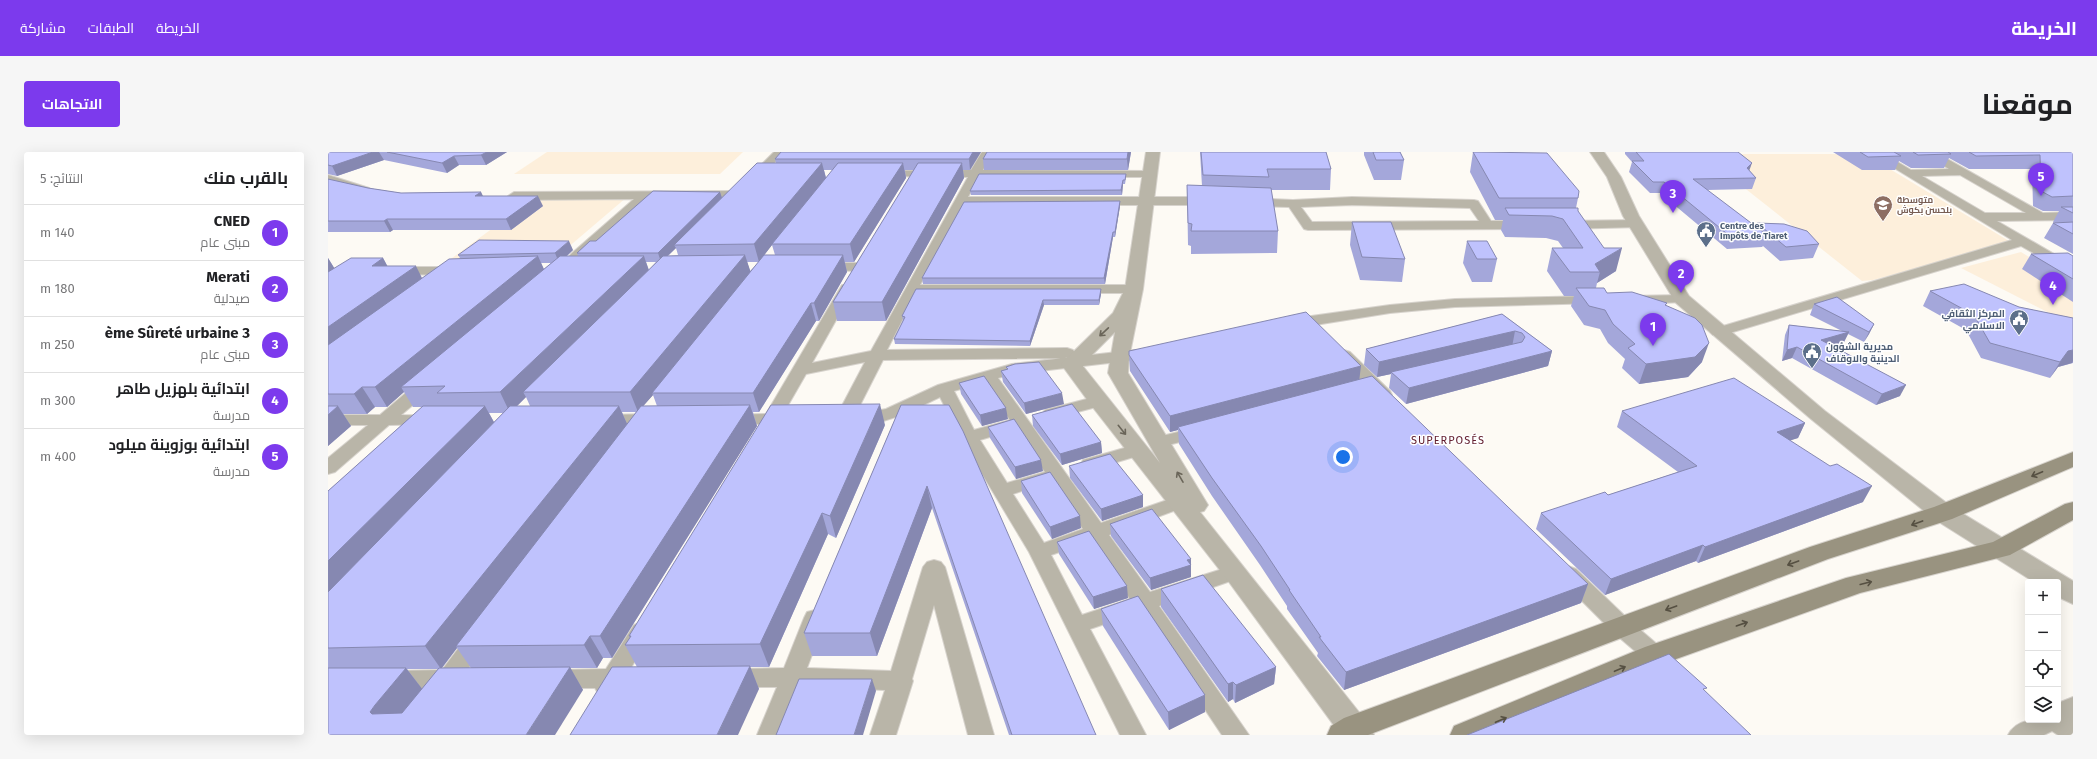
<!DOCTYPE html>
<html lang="ar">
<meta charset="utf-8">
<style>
:root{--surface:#fff;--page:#f6f6f6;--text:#202124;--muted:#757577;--line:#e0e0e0;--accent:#7c3aed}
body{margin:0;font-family:"Fira Sans",Cairo,sans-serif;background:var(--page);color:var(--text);direction:rtl}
.controls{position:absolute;right:12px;bottom:12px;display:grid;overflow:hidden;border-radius:4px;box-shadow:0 4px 16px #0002}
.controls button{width:36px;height:36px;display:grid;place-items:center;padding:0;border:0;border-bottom:1px solid var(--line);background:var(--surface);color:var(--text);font:20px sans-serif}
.you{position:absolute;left:1015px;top:305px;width:14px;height:14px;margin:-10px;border:3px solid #fff;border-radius:50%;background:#1a73e8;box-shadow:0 0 0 6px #1a73e833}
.badge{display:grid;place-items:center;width:26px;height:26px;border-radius:50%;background:var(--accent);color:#fff;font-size:13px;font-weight:700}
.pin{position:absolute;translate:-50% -33px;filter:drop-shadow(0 1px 2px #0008)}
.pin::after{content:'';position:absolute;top:21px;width:14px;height:12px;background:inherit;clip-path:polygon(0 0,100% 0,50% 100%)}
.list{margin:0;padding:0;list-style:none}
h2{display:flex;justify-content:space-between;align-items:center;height:52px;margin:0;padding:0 16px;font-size:17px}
h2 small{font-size:13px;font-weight:400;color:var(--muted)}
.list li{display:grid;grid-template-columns:26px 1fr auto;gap:12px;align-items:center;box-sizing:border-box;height:56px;padding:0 16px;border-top:1px solid var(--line)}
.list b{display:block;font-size:15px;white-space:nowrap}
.list p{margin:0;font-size:13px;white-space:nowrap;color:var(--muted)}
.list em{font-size:13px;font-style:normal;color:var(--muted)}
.icon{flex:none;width:22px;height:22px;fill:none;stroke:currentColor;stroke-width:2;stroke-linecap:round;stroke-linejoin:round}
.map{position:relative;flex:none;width:1745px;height:583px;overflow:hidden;direction:ltr;border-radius:4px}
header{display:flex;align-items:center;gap:24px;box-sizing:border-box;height:56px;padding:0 20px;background:var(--accent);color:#fff}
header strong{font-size:19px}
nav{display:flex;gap:22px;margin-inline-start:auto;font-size:14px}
.intro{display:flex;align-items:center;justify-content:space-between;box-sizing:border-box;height:96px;padding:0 24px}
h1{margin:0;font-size:28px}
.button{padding:10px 18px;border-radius:4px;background:var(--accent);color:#fff;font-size:14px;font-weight:700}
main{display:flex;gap:24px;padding:0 24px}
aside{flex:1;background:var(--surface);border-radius:4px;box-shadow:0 4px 16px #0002}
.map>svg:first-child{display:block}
.built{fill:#fdefdb}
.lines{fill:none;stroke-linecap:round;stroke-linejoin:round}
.minor-casing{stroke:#d7d3cd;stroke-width:2}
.tertiary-casing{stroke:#d7d3cd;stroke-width:2}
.secondary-casing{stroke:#d7d3cd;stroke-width:2}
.minor{fill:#b9b5a8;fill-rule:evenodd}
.tertiary{fill:#b9b5a8;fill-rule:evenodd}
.secondary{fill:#999380;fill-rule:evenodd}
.wall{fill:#a4a7da;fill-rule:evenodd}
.shaded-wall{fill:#8688b1}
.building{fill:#bfc2fd;stroke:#8688b1}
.oneway{stroke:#6a6559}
.oneway2{stroke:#565042}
.labels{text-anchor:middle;stroke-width:3;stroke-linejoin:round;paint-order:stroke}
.far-education-label{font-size:9px;font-weight:bold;fill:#785e54;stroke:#fff;text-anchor:start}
.far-service-label{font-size:9px;font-weight:bold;fill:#4e5e75;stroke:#fff;text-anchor:start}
.service-label{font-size:10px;font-weight:bold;fill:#4e5e75;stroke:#fff;text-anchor:end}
.neighbourhood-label{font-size:11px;letter-spacing:1px;fill:#631e2e;stroke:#fff}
</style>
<header>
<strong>الخريطة</strong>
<nav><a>الخريطة</a><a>الطبقات</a><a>مشاركة</a></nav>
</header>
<div class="intro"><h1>موقعنا</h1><a class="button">الاتجاهات</a></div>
<main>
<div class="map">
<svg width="1745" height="583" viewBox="0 0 1745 583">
<rect width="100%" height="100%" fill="#fdfaf4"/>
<!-- built -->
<g class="built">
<polygon points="219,0 415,0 392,22 186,22"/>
<polygon points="1400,2 1537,2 1681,89 1676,92 1545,128 1534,129 1395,19"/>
<polygon points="207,45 299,45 224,109 120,109"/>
<polygon points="1693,100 1745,132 1745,173 1633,116"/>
</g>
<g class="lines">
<defs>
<g id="minor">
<polygon points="446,0 457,0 429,29 421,29 419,27"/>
<path d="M654,0H664L655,18L822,19L828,22L822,25H651L640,45H883L889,49L883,53H636L592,133H806L811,134L813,137L811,140L806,141H588L559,198L739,196L745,198L747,201L745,204L739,206L555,208L527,263L558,257L610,233L684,212L807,198L813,200L815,203L813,206L807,208L686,222L670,226L773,371L845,346L852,344L859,346L862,350L859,354L781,383L822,440L907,413L914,415L918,420L914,425L831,454L921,583H894L812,460L762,477L818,583H792L701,400L632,285L612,245C596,253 537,283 524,269L516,272L510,271L507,267L537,210L478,222L455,262L465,263L468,267L465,271L449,272L446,277L440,278L434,277L432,272L397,271L394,267L397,263L438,262L514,133H524L526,136L484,211L543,199L640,25L553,24L549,23L547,21L549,19L643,18ZM657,230L682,268L646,278L626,239ZM688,277L717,320L679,331L652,288ZM723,329L755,377L716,391L685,342ZM763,389L802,447L754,463L723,403Z"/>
<path d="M1540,0H1553L1583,18L1621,17L1594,0H1607L1715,61L1745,60V68L1669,69L1745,113V123L1693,94L1395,183H1385L1382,180L1385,177L1684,88ZM1632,23L1698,61H1657L1594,24Z"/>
<polygon points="0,23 41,36 43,38 37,42 0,30"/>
<polygon points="409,39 415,43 413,46 320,47 253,108 248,109 241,105 243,102 306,47 186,48 180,44 186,40"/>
<path d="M1024,45L1146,48L1150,49L1163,69H1199L1205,73L1199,77L980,78L976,77L961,55L920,54L914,50L920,46L965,48ZM1024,53L1142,56L1151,69L984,70L973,55Z"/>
<polygon points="1309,68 1315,72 1313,75 1235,77 1229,73 1235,69"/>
<polygon points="495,111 531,111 538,115 531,119 490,118 488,115 490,112"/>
<polygon points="67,115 127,115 134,119 127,123 62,122 60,119"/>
<polygon points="1354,143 1359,144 1361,147 1359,150 1302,152 1297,151 1295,148 1297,145 1302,144"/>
<polygon points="1268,144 1273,145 1275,148 1273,151 1127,155 1062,161 962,177 957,175 954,172 957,169 962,167 1062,153 1127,147"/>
<polygon points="1016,198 1022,200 1062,239 1064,243 1062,247 1056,248 1050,247 1010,206 1008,203 1010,200"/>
<polygon points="99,227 105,228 107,232 105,236 73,263 109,264 112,268 109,272 61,273 7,320 0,322 0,306 40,273 0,273 0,263 52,263 93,228"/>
<polygon points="770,244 776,245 778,249 776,253 723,267 717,266 714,262 717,258"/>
<polygon points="327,262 333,263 336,267 333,271 273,273 267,272 264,268 267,264 273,263"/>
<polygon points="874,274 880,275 883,279 880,283 832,295 826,294 823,290 826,286"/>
<polygon points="810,292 816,294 819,298 816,302 762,318 755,316 753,312 755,308"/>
<polygon points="606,408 613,410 617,415 666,583 640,583 606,453 584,527 585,529 568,583 542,583 557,538 473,535 455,583 429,583 449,535 403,535 395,533 391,526 395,519 403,517 456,516 476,466 479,460 487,458 495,460 498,466 479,516 563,519 595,415 599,410"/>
<polygon points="1240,414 1248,417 1302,469 1344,505 1348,511 1344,517 1336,520 1328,517 1286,481 1232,427 1229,422 1232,417"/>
<polygon points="314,470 322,473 325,479 301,519 305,526 301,533 292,535 287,543 279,546 271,543 267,536 225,536 217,534 213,527 217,520 225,518 278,517 306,473"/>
<path d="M150,478L158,481L161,487L135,524L137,527L133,534C120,538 122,547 106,542L103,537H63L55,535L51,528L55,521L63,519L114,518L142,481Z"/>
<path d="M1745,545V583H1730L1724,579L1716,583H1680C1690,564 1711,568 1730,568V551Z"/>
</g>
<g id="tertiary">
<path d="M818,0H832L815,137L801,206L800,221L880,353L876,359L872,360L1042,574L1046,583H1013L898,426L763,253L733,212L785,161L797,137ZM787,180L780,221L832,311L754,213Z"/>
<polygon points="1262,0 1276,0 1293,25 1311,64 1361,144 1497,259 1624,355 1745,429 1745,452 1730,445 1730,430 1706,430 1606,367 1483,267 1348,151 1295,64 1279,25"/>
</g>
<g id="secondary">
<polygon points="1745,300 1745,315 1624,367 1500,407 1040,583 999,583 1003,574 1016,566 1482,395 1606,355"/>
<polygon points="1745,350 1745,368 1682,403 1532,441 1337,511 1169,583 1122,583 1126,574 1317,495 1518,426 1665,390 1737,352"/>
</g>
</defs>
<!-- minor casing -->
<use href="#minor" class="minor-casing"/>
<!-- tertiary casing -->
<use href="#tertiary" class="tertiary-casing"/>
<!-- secondary casing -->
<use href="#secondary" class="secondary-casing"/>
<!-- minor -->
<use href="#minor" class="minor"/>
<!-- tertiary -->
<use href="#tertiary" class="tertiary"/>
<!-- secondary -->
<use href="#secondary" class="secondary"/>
</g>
<!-- wall -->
<g class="wall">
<polygon points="0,0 179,0 158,13 131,13 119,21 56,8 9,24 0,22"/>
<path d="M653,0L642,18H635L636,26L558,169H509L505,150L586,18H577L578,26L526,110H517L519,120L491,169H488L431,260H425L429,274L284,506H275L269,516H242L255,538L0,583V339L94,255H85L76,240L59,255H47L39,262H15L23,274L0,294V106L6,116L55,106L59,114L94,126L132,106L130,103L245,98L239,104H250L249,101L268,89L392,40L394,46L448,11L447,7ZM496,18H505L498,26ZM444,93L447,103H436ZM348,96L350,103L340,104ZM318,110H328L321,118ZM419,110H431L422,119ZM213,111H223L216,117ZM325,243L329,254H315ZM198,245L202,254H189ZM294,260H308L299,272ZM161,261H176L166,270ZM129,496L143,516H114ZM79,517H110L94,537Z"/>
<polygon points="659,0 803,0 800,18 656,18 655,7"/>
<polygon points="872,0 998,0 1003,17 1002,38 943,38 950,79 949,101 863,102 863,94 860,93 859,33 874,34"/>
<polygon points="1036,0 1072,0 1076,8 1073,28 1046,28 1036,3"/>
<polygon points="1145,0 1250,46 1248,56 1288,119 1269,131 1268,136 1279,141 1339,151 1338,153 1374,210 1360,225 1311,232 1294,216 1297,207 1280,191 1272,177 1256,173 1243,154 1246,144 1236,144 1219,119 1224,96 1235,96 1230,89 1218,86 1177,85 1173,78 1175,68 1167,68 1142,20"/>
<polygon points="1297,0 1308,0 1421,18 1428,26 1424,37 1379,38 1428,75 1429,71 1491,92 1485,106 1452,109 1435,94 1434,95 1399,97 1332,41 1322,41 1301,20 1304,10 1297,2"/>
<polygon points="1505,0 1745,0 1745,102 1716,86 1725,71 1727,71 1725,70 1731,59 1715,59 1705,54 1704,17 1641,17 1621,6 1616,16 1583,16 1571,9 1567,18 1534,18"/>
<polygon points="798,22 798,26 797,32 795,32 794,43 643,43 642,39"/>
<polygon points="0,27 40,36 73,41 153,40 154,44 215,54 183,78 65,78 62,80 0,80"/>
<polygon points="792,49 792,54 787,85 785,85 777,132 595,132 594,126"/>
<polygon points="1024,70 1077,107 1074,130 1032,128 1022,93"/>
<polygon points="1139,89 1169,107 1164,130 1144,130 1135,111"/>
<polygon points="1703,102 1745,104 1745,150 1694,117"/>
<polygon points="588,137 773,142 771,153 716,153 702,194 567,192 566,187 575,169 574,164"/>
<polygon points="1602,139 1691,155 1745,166 1745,211 1730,215 1722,226 1653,206 1638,178 1595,154"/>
<polygon points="1486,152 1546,172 1541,182 1536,190 1520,182 1516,190 1504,194 1572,244 1548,253 1464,206 1454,209 1457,183 1461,173 1514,179 1482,163"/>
<polygon points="1174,162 1224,199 1220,214 1078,252 1061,236 1063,222 1049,225 1036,213 1038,197"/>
<polygon points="801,203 1032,227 1260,432 1253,451 1016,538 989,504 990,501 959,457 959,454 932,413 884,344 851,292 850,278 842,280 802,219"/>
<polygon points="678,215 736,252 698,262 675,230 673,219 679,217"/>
<polygon points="631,231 680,267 654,274 633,242"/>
<polygon points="573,253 768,583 681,583 604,356 549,504 484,504 476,481"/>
<polygon points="1294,259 1477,271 1470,286 1462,288 1535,350 1370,411 1368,409 1277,443 1208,377 1213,361 1280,343 1350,320 1289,275"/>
<polygon points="704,263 773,290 774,301 734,313 705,274"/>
<polygon points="557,273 508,386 500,382 441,515 422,515 431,537 309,515 297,493 302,486 301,484"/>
<polygon points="660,275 715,319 688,327 662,286"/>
<polygon points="741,314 815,343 815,355 774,369 742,326"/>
<polygon points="693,329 753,376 724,387 694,341"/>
<polygon points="782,372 863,407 863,425 823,438 783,384"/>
<polygon points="729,390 800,446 766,457 731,402"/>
<polygon points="833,437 948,515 946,532 907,551 905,547 900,550 833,455"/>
<polygon points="773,457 877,560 841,578 775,474"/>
</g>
<!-- shaded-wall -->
<g class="shaded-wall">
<polygon points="45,0 51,0 56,8 9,24 4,14"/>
<polygon points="159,0 179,0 158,13 153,3"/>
<polygon points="645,0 653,0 642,18 641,7"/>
<polygon points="800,0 803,0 800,18 799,7"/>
<polygon points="126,4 131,13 119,21 114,11"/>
<polygon points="494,11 498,26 444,92 444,93 431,110 426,92"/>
<polygon points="575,11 578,26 526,110 522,92"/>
<polygon points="634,11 636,26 558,169 554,150"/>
<polygon points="1424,11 1420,22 1415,27 1419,16"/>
<polygon points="795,28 795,32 794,43 793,38"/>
<polygon points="153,40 158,50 147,44"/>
<polygon points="392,40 395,49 346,93 348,96 333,110 330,101"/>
<polygon points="210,44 215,54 183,78 178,67"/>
<polygon points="792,49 792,54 787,85 787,80"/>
<polygon points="59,67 65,78 62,80 56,69"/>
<polygon points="785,80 785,85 777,132 776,126"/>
<polygon points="241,89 245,98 231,111 227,101"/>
<polygon points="1294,96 1288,119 1269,131 1272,120 1267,112"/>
<polygon points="417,103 423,121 324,241 325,243 310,260 302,240"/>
<polygon points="515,103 519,120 491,169 486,151"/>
<polygon points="210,104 218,122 73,235 76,240 59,255 47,235"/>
<polygon points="316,104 322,122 195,240 198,245 182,261 172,240"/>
<polygon points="0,106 10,122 0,130"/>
<polygon points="55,106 65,124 44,114"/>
<polygon points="88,114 97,132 0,202 0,175"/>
<polygon points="773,137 773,142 771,153 771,148"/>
<polygon points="715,148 716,153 702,194 702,189"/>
<polygon points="483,151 488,169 431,260 425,241"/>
<polygon points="1546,172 1541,182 1536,190 1541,180"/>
<polygon points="1187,179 1184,195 1063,220 1063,222 1049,225 1051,210"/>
<polygon points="1521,180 1516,190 1488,199 1493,188"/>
<polygon points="1381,191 1374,210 1360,225 1311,232 1318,212"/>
<polygon points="1469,195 1464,206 1454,209 1459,198"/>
<polygon points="1745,198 1745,209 1744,211 1730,215 1722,226 1732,210 1740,199"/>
<polygon points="1224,199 1220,214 1078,252 1081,236"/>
<polygon points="1033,214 1031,230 850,275 850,278 842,280 842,264"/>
<polygon points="1578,233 1572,244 1548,253 1554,242"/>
<polygon points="34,235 47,255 39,262 26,242"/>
<polygon points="734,241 736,252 698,262 696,251"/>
<polygon points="552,252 557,273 508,386 502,364"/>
<polygon points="422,253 429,274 284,506 272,484"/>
<polygon points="10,254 23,274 0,294 0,263"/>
<polygon points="157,254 168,274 0,448 0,409"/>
<polygon points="291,254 300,274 128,494 129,496 113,517 97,494"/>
<polygon points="678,256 680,267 654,274 652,263"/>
<polygon points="1477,271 1470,286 1442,295 1449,280"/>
<polygon points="773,290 774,301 734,313 732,302"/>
<polygon points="713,308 715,319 688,327 687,315"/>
<polygon points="599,334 604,356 549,504 542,481"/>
<polygon points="1544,334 1535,350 1370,411 1377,395"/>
<polygon points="815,343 815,355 774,369 773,357"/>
<polygon points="494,361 500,382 441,515 432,492"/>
<polygon points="752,364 753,376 724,387 722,375"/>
<polygon points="1375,393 1368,409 1277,443 1283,427"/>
<polygon points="863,407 863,425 823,438 822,426"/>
<polygon points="1260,432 1253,451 1016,538 1018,520"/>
<polygon points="799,434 800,446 766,457 765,445"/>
<polygon points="262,484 275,506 269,516 256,493"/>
<polygon points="422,514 431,537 410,583 389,583"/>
<polygon points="242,515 255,538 227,583 198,583"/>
<polygon points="948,515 946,532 907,551 908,533"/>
<polygon points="78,516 95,538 65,575 44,562 42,560 47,553"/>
<polygon points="544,527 548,539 535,583 526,583"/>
<polygon points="905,530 905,547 900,550 900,532"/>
<polygon points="877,543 877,560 841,578 840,560"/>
</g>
<!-- building -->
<g class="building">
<polygon points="0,0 45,0 4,14 0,13"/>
<polygon points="59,0 159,0 153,3 126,4 114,11"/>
<polygon points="453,0 645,0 641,7 447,7"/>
<polygon points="659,0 800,0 799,7 655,7"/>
<polygon points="873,0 998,0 1003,17 939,17 941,25 875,23"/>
<polygon points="1045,0 1072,0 1076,8 1048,8"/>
<polygon points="1145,0 1219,1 1251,39 1250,46 1171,46"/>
<polygon points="1308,0 1410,0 1424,11 1419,16 1428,26 1365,27 1439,83 1403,85 1336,30 1325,30 1304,9 1316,9"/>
<polygon points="1532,0 1566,0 1573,4 1540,5"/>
<polygon points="1585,0 1620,0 1623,2 1590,3"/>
<polygon points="1641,0 1745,0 1745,44 1724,45 1713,39 1712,3 1648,4"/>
<polygon points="429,11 494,11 426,92 346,93"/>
<polygon points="510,11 575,11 522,92 444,92"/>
<polygon points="590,11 634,11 554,150 505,150"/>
<polygon points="651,22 798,22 797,28 795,28 793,38 642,39"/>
<polygon points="0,27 40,36 73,41 153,40 147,44 210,44 178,67 59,67 56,69 0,69"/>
<polygon points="859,33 943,36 950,79 863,79 864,72 860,71"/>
<polygon points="325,39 392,40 330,101 249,101 262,89 268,89"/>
<polygon points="792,49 787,80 785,80 776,126 594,126 636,50"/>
<polygon points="1733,55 1745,55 1745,61"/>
<polygon points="1177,56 1250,56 1250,59 1276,96 1294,96 1267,112 1272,120 1242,120 1224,96 1255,96 1235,67 1224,64 1181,63"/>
<polygon points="1024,70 1063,70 1077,107 1034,105"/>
<polygon points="1745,70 1745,82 1725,71"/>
<polygon points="1429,71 1456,72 1479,79 1491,92 1458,95"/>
<polygon points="151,88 241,89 227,101 130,103"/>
<polygon points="1139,89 1159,89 1169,107 1149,107"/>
<polygon points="1740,101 1745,104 1745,127 1703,102"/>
<polygon points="417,103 302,240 195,240 335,104"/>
<polygon points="436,103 515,103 486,151 483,151 425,241 324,241"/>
<polygon points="210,104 47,235 34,235 26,242 0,242 0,193 121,107"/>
<polygon points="232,104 316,104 172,240 109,241 117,234 73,235"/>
<polygon points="23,106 55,106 44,114 88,114 0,175 0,120"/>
<polygon points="1636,132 1691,155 1745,166 1745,198 1740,199 1732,210 1662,191 1646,163 1602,139"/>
<polygon points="1248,136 1276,136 1279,141 1304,140 1339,151 1337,153 1367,166 1374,173 1381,191 1367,205 1318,212 1300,196 1307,192 1285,172 1277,158 1261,154"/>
<polygon points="588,137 773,137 771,148 715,148 702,189 566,187 577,165 574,164"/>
<polygon points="1509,145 1546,172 1541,180 1486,152"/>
<polygon points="978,160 1033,214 842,264 801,203 801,199"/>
<polygon points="1174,162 1224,199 1081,236 1063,220 1194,190 1197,185 1194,181 1187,179 1051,210 1038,197"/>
<polygon points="1461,173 1521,180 1493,188 1578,233 1554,242 1469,195 1459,198"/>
<polygon points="711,210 734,241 696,251 673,219 680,217 678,215 687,212"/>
<polygon points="656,224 678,256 652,263 631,231"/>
<polygon points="1044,224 1260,432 1018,520 991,485 993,485 961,438 962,438 933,394 884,326 850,275"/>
<polygon points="1406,226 1477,271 1449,280 1502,314 1509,312 1544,334 1377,395 1375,393 1283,427 1213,361 1277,340 1280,343 1369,314 1294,259"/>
<polygon points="552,252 502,364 494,361 432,492 297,493 303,484 301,484 443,253"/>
<polygon points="744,252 773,290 732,302 704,263"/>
<polygon points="422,253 272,484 262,484 256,493 128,494 313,254"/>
<polygon points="573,253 621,253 635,279 768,583 684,583 599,334 542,481 476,481"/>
<polygon points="0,254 10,254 0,263"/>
<polygon points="95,254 157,254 0,409 0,339"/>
<polygon points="182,254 291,254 97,494 0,496 0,440"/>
<polygon points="686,267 713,308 687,315 660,275"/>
<polygon points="782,302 815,343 773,357 741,314"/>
<polygon points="722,320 752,364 722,375 693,329"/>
<polygon points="824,357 863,407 859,408 863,413 822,426 782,372"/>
<polygon points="761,379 799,434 765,445 729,390"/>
<polygon points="875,423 948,515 908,533 905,530 900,532 833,437"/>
<polygon points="810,444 877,543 840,560 773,457"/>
<polygon points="1341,502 1379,536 1375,537 1423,583 1139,583"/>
<polygon points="422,514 389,583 242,583 284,515"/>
<polygon points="242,515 198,583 0,583 0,516 78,516 47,553 42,560 44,562 74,561 111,516"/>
<polygon points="471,527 544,527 526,583 448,583"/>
</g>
<!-- one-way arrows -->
<defs><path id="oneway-shaft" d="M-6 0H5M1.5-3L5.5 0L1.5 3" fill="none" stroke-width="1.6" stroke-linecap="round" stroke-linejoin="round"/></defs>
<g class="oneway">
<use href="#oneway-shaft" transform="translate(776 180) rotate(137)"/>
<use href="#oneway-shaft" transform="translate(794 278) rotate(51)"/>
<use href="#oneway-shaft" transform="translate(852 325) rotate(-120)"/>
</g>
<g class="oneway2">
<use href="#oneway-shaft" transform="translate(1709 322) rotate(157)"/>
<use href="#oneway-shaft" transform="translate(1589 371) rotate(160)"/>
<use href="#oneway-shaft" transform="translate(1465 411) rotate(160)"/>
<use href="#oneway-shaft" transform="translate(1538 431) rotate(-14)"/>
<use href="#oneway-shaft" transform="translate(1343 456) rotate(160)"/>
<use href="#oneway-shaft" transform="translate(1414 472) rotate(-19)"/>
<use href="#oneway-shaft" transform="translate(1292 517) rotate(-23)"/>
<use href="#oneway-shaft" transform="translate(1173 568) rotate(-23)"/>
</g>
<!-- icons -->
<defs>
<symbol id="school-pin" viewBox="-11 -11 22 30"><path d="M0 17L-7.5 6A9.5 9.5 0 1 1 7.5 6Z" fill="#8d6e63" stroke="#fff"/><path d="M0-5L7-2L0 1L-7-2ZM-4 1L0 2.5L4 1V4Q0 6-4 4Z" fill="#fff"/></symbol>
<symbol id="civic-pin" viewBox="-11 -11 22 30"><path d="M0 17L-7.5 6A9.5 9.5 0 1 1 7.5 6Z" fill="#5c6f8a" stroke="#fff"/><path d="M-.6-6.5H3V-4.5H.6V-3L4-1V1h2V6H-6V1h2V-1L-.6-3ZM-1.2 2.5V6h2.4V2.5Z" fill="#fff"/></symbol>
</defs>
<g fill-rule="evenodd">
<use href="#school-pin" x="1544" y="42" width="22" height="30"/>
<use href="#civic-pin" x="1367" y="68" width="22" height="30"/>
<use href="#civic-pin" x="1680" y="156" width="22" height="30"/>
<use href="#civic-pin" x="1473" y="189" width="22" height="30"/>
</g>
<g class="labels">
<!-- far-education labels -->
<g class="far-education-label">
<text x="1569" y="51">متوسطة<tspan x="1569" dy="10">بلحسن بكوش</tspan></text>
</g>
<!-- far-service labels -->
<g class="far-service-label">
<text x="1392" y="77">Centre des<tspan x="1392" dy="10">Impôts de Tiaret</tspan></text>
</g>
<!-- service labels -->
<g class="service-label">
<text x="1677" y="165">المركز الثقافي<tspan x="1677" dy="12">الاسلامي</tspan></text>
<text x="1498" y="198" text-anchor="start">مديرية الشؤون<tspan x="1498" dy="12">الدينية والاوقاف</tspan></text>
</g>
<!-- neighbourhood labels -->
<g class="neighbourhood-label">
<text x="1120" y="292">SUPERPOSÉS</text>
</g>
</g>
</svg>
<div class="controls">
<button>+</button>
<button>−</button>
<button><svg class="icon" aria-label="locate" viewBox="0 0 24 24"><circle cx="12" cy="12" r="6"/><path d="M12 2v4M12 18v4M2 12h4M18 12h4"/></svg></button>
<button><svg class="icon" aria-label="layers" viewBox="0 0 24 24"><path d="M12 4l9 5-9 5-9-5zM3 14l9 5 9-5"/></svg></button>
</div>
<div class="you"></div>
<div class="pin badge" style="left:1325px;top:194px">1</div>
<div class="pin badge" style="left:1353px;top:141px">2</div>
<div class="pin badge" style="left:1345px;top:61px">3</div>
<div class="pin badge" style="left:1725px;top:153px">4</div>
<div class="pin badge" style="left:1713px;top:44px">5</div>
</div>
<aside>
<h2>بالقرب منك<small>النتائج: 5</small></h2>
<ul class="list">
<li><span class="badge">1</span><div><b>CNED</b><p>مبنى عام</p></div><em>140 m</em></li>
<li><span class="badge">2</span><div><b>Merati</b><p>صيدلية</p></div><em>180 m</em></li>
<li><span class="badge">3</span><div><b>3 ème Sûreté urbaine</b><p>مبنى عام</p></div><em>250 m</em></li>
<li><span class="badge">4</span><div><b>ابتدائية بلهزيل طاهر</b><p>مدرسة</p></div><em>300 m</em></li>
<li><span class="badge">5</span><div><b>ابتدائية بوزوينة ميلود</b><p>مدرسة</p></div><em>400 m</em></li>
</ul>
</aside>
</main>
